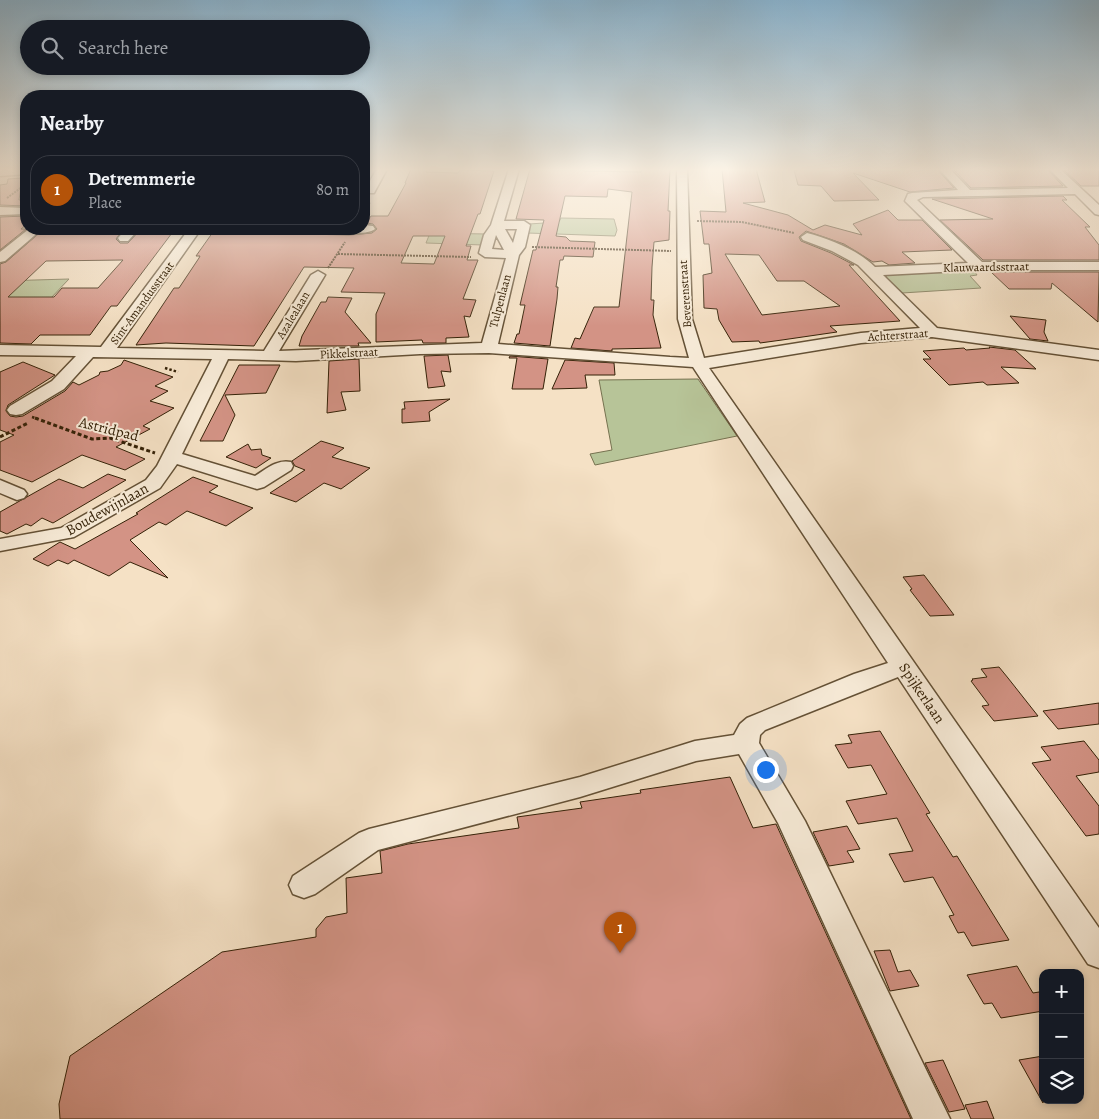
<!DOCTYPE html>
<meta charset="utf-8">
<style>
:root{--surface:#171b24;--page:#242831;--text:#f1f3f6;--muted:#9ea1a6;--line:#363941;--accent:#b45309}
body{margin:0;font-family:Alegreya,serif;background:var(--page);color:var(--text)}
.controls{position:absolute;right:15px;bottom:15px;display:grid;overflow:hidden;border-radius:10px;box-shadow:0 2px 8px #0003}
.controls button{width:45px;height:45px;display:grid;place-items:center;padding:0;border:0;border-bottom:1px solid var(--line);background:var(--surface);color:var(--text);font:25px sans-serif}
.you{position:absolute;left:765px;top:769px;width:18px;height:18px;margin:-12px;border:4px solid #fff;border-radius:50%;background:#1a73e8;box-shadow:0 0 0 8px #1a73e833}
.badge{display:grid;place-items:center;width:32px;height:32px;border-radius:50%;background:var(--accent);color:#fff;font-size:16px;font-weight:700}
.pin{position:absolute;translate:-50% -41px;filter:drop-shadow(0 1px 2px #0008)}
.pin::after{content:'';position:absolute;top:26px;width:18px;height:15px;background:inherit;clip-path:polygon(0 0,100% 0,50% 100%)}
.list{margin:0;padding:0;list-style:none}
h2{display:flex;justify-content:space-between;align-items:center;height:65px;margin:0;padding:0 20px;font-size:21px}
h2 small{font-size:16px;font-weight:400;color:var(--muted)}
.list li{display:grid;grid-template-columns:32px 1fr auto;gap:15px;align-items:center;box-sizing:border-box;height:70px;margin:0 10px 10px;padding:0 10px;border:1px solid var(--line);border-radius:20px}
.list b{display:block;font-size:19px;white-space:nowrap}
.list p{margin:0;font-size:16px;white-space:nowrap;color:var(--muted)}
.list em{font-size:16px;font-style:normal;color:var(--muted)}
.icon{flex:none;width:28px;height:28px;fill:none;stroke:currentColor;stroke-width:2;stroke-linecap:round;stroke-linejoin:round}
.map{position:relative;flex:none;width:1099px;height:1119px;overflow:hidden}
.search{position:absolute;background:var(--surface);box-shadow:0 2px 8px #0003;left:20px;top:20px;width:350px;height:55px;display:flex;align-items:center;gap:12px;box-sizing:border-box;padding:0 18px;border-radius:28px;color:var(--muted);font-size:19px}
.panel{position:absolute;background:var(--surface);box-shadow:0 2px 8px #0003;left:20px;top:90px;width:350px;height:145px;border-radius:20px}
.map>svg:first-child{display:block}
.green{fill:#b7c498;stroke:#767250}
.building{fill:#d39385;stroke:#342107;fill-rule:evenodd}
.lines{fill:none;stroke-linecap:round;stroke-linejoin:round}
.minor-casing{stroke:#645136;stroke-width:3}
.path-far2{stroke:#342107;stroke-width:2;stroke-dasharray:2 1;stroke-linecap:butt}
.path-far1{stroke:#342107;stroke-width:2.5;stroke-dasharray:2.5 2;stroke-linecap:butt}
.path{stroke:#342107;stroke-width:3;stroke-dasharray:4 2.5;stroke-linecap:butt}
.minor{fill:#f8ecd9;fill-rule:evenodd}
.labels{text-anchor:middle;stroke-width:4;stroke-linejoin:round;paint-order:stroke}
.far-street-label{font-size:12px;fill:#342107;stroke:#f8ecd9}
.street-label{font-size:15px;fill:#342107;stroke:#f8ecd9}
</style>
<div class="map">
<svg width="1099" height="1119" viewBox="0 0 1099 1119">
<rect width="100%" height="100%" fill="#f5e1c5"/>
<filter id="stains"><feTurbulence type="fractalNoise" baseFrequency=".004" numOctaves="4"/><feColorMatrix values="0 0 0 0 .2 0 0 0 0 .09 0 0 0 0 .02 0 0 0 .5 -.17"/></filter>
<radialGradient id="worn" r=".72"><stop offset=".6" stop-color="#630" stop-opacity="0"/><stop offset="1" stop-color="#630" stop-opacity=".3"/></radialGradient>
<!-- green -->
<g class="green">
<polygon points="561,218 614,219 617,230 615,236 527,233 529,224 559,222"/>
<polygon points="430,233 487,234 483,245 426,243"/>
<polygon points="973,269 977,275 970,276 981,288 902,293 884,278 891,273"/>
<polygon points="69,279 50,299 28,300 0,296 0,281"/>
<polygon points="698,379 737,436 595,465 590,454 612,450 599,380"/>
</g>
<!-- building -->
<g class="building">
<path d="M411,169H428L426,172L458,173L460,170L494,171L480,214H478L466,246H471L467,260H478L463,299L476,300L470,317L464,316L469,337L446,338V343H423L422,340L376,342V314L385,293L341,292L354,268L304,267L254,346L166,343L136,345L174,288H179L199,258L200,256H196L213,232L349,235L372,233L377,229L373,224L366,223L371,216H388L406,183H405ZM413,236H445L434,264L401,263Z"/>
<polygon points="530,169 584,169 584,171 641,172 642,169 670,169 668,211 670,211 669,240 654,242 652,267 651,300 654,300 653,315 661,348 612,349 612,351 571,348 575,338 580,339 594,307 619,307 632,192 608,189 607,197 565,196 556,236 566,237 570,241 595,242 593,257 564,256 563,260 560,260 556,287 558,287 557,299 550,346 514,343 517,334 519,334 525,305 520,305 533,250 536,250 544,220 516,219"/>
<path d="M722,169H756L765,202L743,203L788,215L813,230L825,225L862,235L853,224L888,210L898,220H922L952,250L902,252L915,263L889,265L882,261L873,262L844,244L806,231L799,237L801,241L831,253L854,265H849L900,321L830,326L837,332L782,340L760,343L759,341L732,342L719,320L717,309L704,308L703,275L712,273L709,244H704L700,211L726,212ZM725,254L759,255L777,281H804L840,306L762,315Z"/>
<polygon points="797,169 937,169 954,188 910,192 853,173 879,200 834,201 821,186 798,185 794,170 797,171"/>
<polygon points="953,169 1048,170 1063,186 971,188"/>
<polygon points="1067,169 1099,169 1099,186 1081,186 1064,170 1069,170"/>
<polygon points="22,178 19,200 26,200 26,206 0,205 0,185 7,184 8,179"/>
<polygon points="1063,196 1067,200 1062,200 1090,227 1085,227 1099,245 1099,260 983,260 940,220 993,219 932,199"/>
<polygon points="26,216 26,225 21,229 26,229 0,250 0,217"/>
<path d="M44,229H124L116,239L120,243H128L141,229H175L117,306H111L90,335H40L31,344L0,343V264L6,262ZM123,260L98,288H62L54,297H8L46,261Z"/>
<polygon points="991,272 1099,272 1098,322 1052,283 1051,289 1009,289"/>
<polygon points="328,297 352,298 345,312 371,343 358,343 359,346 299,346 302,336 321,302 326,302"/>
<polygon points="1010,316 1046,320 1044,332 1048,341 1030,339"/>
<polygon points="989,347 1015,350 1036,369 1001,367 1019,383 987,385 983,382 949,385 923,359 931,359 923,351 964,348 966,350 990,348"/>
<polygon points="448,355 451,372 441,371 445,386 428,388 424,356"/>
<polygon points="510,356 548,359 543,389 512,389 517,358 509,358"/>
<polygon points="359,359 360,391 341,392 346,410 327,413 329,361"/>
<polygon points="124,360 173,377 155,386 168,391 150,401 174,408 143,426 150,429 116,447 145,459 125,470 82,455 32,482 0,470 0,442 14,435 0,430 0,372 23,362 55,375 8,405 6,411 10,416 16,417 23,416 65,391 73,382 79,385 99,375 100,372 108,371 121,365"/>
<polygon points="565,360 614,363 615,375 585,375 587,388 552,389"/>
<polygon points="239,365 280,365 266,393 225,395 235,415 223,441 200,441"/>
<polygon points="450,399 429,412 430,421 402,423 402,409 405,409 404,402"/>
<polygon points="321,441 344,448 332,457 370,468 341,489 324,483 296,502 270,493 305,470 295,466 292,461"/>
<polygon points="248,444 251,450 261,449 262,455 271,458 256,468 226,457"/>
<polygon points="108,474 126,480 53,523 42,518 31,526 26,524 7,534 0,531 0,512 59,479 83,488"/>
<polygon points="193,477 218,486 209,492 253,508 226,526 187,511 166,525 159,522 130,540 168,578 130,562 109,576 74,560 68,564 58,560 48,566 33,559 60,542 75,549 138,514 136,513"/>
<polygon points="924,575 954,615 930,616 910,590 912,589 903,577"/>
<polygon points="999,667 1008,678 1038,716 994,721 982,706 989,705 971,681 973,680 972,679 987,677 981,669"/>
<polygon points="1099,703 1099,724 1058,729 1043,711"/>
<polygon points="880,731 930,813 926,814 953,857 957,856 1009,940 972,946 964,932 958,933 949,916 954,915 933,877 904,882 889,854 913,851 897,818 858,824 846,801 887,794 871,765 848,768 835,745 852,743 848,735"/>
<polygon points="1084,741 1099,760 1099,772 1076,776 1099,806 1099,834 1086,836 1032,763 1051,760 1041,747"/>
<polygon points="730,777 753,828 776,824 911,1119 60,1119 59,1104 70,1056 222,952 316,937 316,929 326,917 347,913 346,878 382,873 380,851 408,844 519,828 517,817 582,808 580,802 641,793 640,790"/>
<polygon points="847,826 860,849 847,851 854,862 829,866 813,832"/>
<polygon points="890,950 898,972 910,970 919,986 890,991 874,951"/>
<polygon points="1017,966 1033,993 1039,992 1043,998 1043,1011 1001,1018 992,1003 984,1004 967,975"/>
<polygon points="1043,1056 1043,1103 1019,1060"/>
<polygon points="943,1060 965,1109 949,1112 925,1063"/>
<polygon points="987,1101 994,1119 971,1119 965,1105"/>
</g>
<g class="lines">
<defs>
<g id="minor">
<polygon points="26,169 26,174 0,176 0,170"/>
<polygon points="377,169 387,169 374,193 366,193 364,191"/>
<path d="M509,169H519L504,221H524L530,225L525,247L519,255L498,344L670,357L689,358L678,319L677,169H687L692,319L704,358L861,333L920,328L858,265L832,251L803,240L801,237L807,233C830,239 858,250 875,267L968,263L905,201L908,194L912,193L958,190L939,169H950L970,190L1068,188L1049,169H1060L1099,205V215L1095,214L1075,194L923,197L917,200L982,262H1099V270H979L883,275L937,328L1099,350V360L932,337L861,343L709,368L1099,928V968L1088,964L898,677L765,730L760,735L759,743L805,821L950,1119H913L778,823L739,754L696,761L580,797L378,850L315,894L304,898L293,894L289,885L293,876L359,833L369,829L580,777L695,741L734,735L740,724L747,718L854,674L888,663L693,367L489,353L420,354L296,361L228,359L182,454L255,476C266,469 277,459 291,462L293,466L291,470L264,487L257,489L177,464L160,488L74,537L0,551V539L61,528L146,480L157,466L212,359L93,357L64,389L22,414L16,415L10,414L7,410L10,406L52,381L76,356L0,355V345L101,347L189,229H201L117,348L264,351L311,275L318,271L325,275L279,351L482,343L506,258L485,257L479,253L484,235L491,225ZM505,229H517L513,243ZM496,235L504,250L492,249Z"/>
<polygon points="0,207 26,208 26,214 0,215"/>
<path d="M364,225L373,226L375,229C369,235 329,235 323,229H364Z"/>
<polygon points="29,229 42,229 5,261 0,262 0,252"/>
<polygon points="126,229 139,229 128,241 120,241 118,238"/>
<polygon points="0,480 24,490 27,494 24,498 17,500 0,493"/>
</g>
</defs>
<!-- minor casing -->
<use href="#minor" class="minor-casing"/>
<!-- path-far2 -->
<g class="path-far2">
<polyline points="7,198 26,184"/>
<polyline points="364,212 370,202"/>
<polyline points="697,221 742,222 794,233"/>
<polyline points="532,247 671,251"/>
<polyline points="338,254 471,257"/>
<polyline points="328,268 345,242"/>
</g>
<!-- path-far1 -->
<g class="path-far1">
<polyline points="165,368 178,372"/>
<polyline points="32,417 38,419"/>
</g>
<!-- path -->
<g class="path">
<polyline points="35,418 92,439 110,438 155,453"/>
<polyline points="0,437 28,423"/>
</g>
<!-- minor -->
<use href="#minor" class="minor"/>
</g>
<!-- sky -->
<linearGradient id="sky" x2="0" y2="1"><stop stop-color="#8ab7d5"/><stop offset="0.52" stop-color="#faf2e5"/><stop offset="1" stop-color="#faf2e5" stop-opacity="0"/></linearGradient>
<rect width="1099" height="326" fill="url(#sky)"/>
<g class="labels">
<!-- far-street labels -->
<g class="far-street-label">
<text transform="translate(986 267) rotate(-1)" y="4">Klauwaardsstraat</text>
<text transform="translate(685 294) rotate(-94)" y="4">Beverenstraat</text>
<text transform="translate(500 301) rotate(-75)" y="4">Tulpenlaan</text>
<text transform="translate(142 303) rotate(-54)" y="4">Sint-Amandusstraat</text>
<text transform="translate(293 315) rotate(-59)" y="4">Azalealaan</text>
<text transform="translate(898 335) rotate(-4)" y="4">Achterstraat</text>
<text transform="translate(349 353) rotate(-3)" y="4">Pikkelstraat</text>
</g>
<!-- street labels -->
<g class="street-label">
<text transform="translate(109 429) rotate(14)" y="5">Astridpad</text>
<text transform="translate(107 509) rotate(-29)" y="5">Boudewijnlaan</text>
<text transform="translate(922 693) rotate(56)" y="5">Spijkerlaan</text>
</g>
</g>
<rect width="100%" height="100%" filter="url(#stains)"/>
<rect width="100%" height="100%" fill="url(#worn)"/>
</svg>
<div class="controls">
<button>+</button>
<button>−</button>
<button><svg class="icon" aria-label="layers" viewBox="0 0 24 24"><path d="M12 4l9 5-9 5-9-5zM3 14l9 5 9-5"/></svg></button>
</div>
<div class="you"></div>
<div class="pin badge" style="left:620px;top:953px">1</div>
<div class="search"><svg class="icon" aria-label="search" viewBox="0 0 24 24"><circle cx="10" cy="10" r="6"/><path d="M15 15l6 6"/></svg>Search here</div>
<section class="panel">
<h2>Nearby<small></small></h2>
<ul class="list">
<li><span class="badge">1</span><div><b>Detremmerie</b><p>Place</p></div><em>80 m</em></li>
</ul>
</section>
</div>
